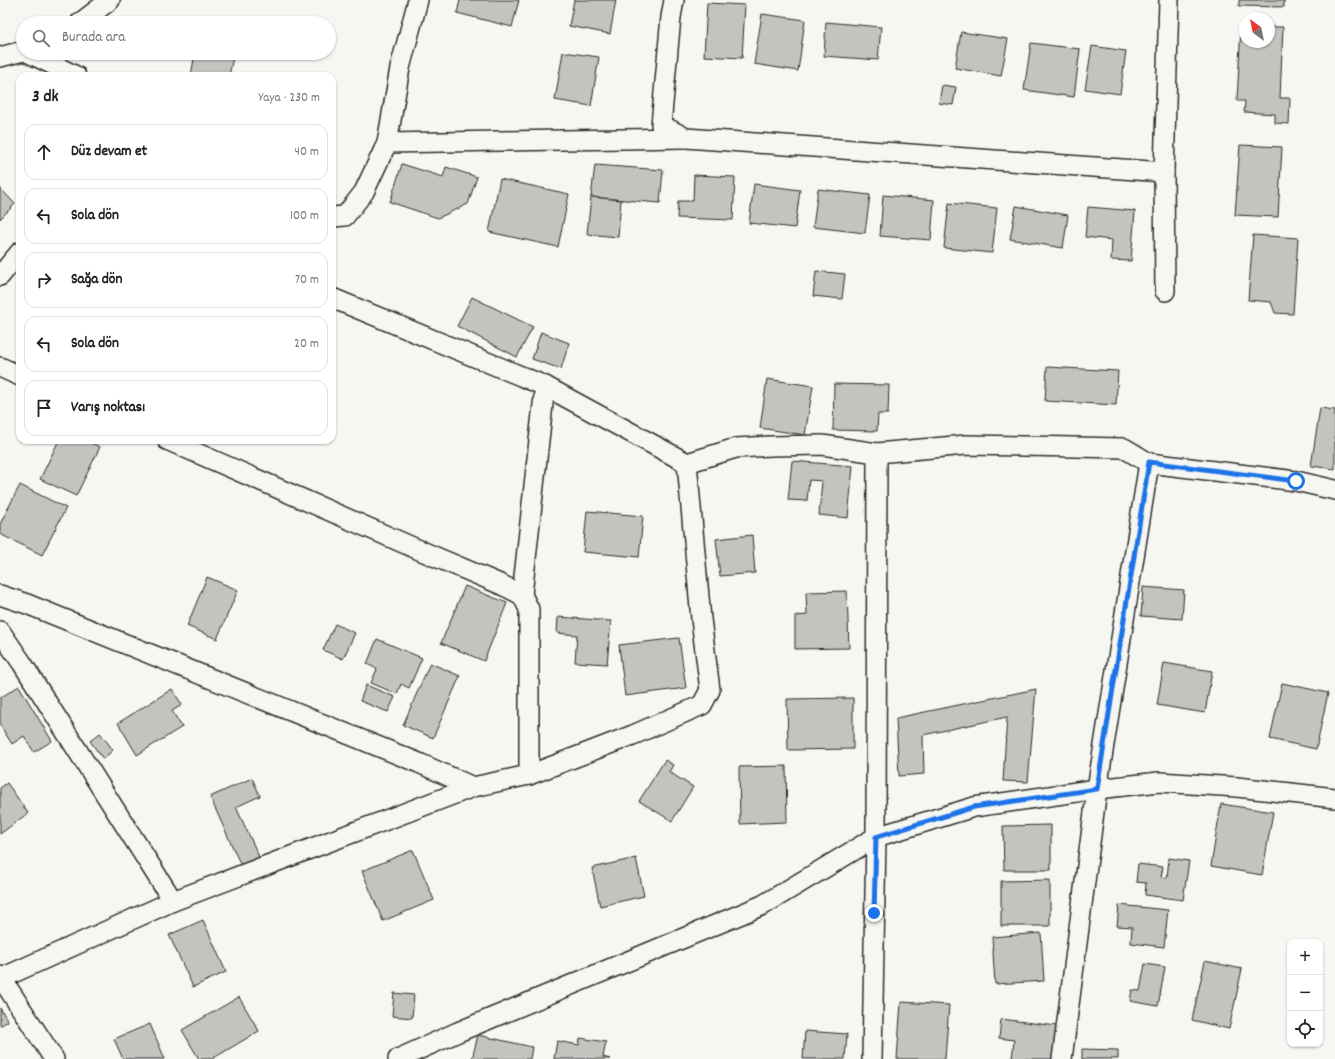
<!DOCTYPE html>
<html lang="tr">
<meta charset="utf-8">
<style>
:root{--surface:#fff;--page:#f6f6f6;--text:#222;--muted:#767676;--line:#e0e0e0}
body{margin:0;font-family:Dekko,sans-serif;background:var(--page);color:var(--text)}
.controls{position:absolute;right:12px;bottom:12px;display:grid;overflow:hidden;border-radius:8px;box-shadow:0 1px 3px #0004}
.controls button{width:36px;height:36px;display:grid;place-items:center;padding:0;border:0;border-bottom:1px solid var(--line);background:var(--surface);color:var(--text);font:20px sans-serif}
.compass{position:absolute;left:1239px;top:12px;width:36px;height:36px;border-radius:50%;background:var(--surface);box-shadow:0 1px 3px #0004;rotate:327deg}
.stop{position:absolute;width:12px;height:12px;margin:-9px;border:3px solid #1a73e8;border-radius:50%;background:#fff}
.stop.end{background:#1a73e8;border-color:#fff;box-shadow:0 1px 4px #0008}
.list{margin:0;padding:0;list-style:none}
h2{display:flex;justify-content:space-between;align-items:center;height:52px;margin:0;padding:0 16px;font-size:17px}
h2 small{font-size:13px;font-weight:400;color:var(--muted)}
.list li{display:grid;grid-template-columns:26px 1fr auto;gap:12px;align-items:center;box-sizing:border-box;height:56px;margin:0 8px 8px;padding:0 8px;border:1px solid var(--line);border-radius:12px}
.list b{display:block;font-size:15px;white-space:nowrap}
.list em{font-size:13px;font-style:normal;color:var(--muted)}
.icon{flex:none;width:22px;height:22px;fill:none;stroke:currentColor;stroke-width:2;stroke-linecap:round;stroke-linejoin:round}
.map{position:relative;flex:none;width:1335px;height:1059px;overflow:hidden}
.search{position:absolute;background:var(--surface);box-shadow:0 1px 3px #0004;left:16px;top:16px;width:320px;height:44px;display:flex;align-items:center;gap:10px;box-sizing:border-box;padding:0 14px;border-radius:22px;color:var(--muted);font-size:15px}
.panel{position:absolute;background:var(--surface);box-shadow:0 1px 3px #0004;left:16px;top:72px;width:320px;height:372px;border-radius:12px}
.map>svg:first-child{display:block}
.building{fill:#c3c3c0;stroke:#2b2b2b}
.lines{fill:none;stroke-linecap:round;stroke-linejoin:round}
.street-casing{stroke:#2b2b2b;stroke-width:22}
.street{stroke:#f6f6f2;stroke-width:19}
.route{stroke:#1a73e8;stroke-width:5}
</style>
<div class="map">
<svg width="1335" height="1059" viewBox="0 0 1335 1059">
<rect width="100%" height="100%" fill="#f6f6f2"/>
<filter id="ink" filterUnits="userSpaceOnUse"><feTurbulence type="fractalNoise" baseFrequency=".025" numOctaves="2"/><feDisplacementMap in="SourceGraphic" scale="8" xChannelSelector="R" yChannelSelector="G"/><feConvolveMatrix kernelMatrix="1 2 1 2 8 2 1 2 1" color-interpolation-filters="sRGB"/></filter>
<g filter="url(#ink)">
<!-- building -->
<g class="building">
<polygon points="460,0 519,0 512,27 457,13"/>
<polygon points="574,0 616,0 610,34 569,26"/>
<polygon points="1239,0 1284,0 1284,7 1239,6"/>
<polygon points="707,3 745,5 742,58 704,56"/>
<polygon points="762,14 805,20 798,71 754,64"/>
<polygon points="826,22 881,27 878,60 824,56"/>
<polygon points="1241,26 1245,26 1245,42 1269,42 1269,27 1283,27 1280,98 1290,98 1289,124 1275,123 1275,114 1244,112 1245,101 1237,101"/>
<polygon points="961,32 1008,39 1001,76 955,68"/>
<polygon points="1031,43 1080,49 1074,97 1024,90"/>
<polygon points="1092,46 1126,51 1120,94 1085,89"/>
<polygon points="563,52 599,57 591,106 555,100"/>
<polygon points="195,53 234,53 229,76 191,76"/>
<polygon points="942,85 956,87 953,105 939,103"/>
<polygon points="1240,145 1282,147 1278,217 1235,215"/>
<polygon points="402,164 443,177 446,167 477,177 468,204 438,218 390,202"/>
<polygon points="595,165 663,170 660,203 591,197"/>
<polygon points="694,175 735,177 733,220 677,218 678,201 693,201"/>
<polygon points="500,179 569,194 558,247 489,232"/>
<polygon points="754,184 800,190 795,228 749,223"/>
<polygon points="0,188 15,204 0,219"/>
<polygon points="818,189 870,195 865,233 813,227"/>
<polygon points="883,195 934,200 931,240 880,236"/>
<polygon points="591,197 621,200 618,237 587,234"/>
<polygon points="949,203 997,208 992,253 944,248"/>
<polygon points="1016,206 1068,215 1063,248 1010,239"/>
<polygon points="1088,207 1135,211 1131,261 1111,260 1112,240 1085,237"/>
<polygon points="1253,235 1298,238 1293,314 1275,313 1271,302 1248,300"/>
<polygon points="816,271 845,274 842,299 813,296"/>
<polygon points="472,297 533,327 517,357 457,326"/>
<polygon points="541,332 569,343 561,369 532,359"/>
<polygon points="1047,367 1118,371 1116,405 1045,401"/>
<polygon points="767,379 813,386 805,435 760,428"/>
<polygon points="834,384 889,385 888,414 878,414 877,431 833,430"/>
<polygon points="1320,408 1335,410 1335,469 1311,466"/>
<polygon points="59,440 85,440 100,447 76,496 40,479"/>
<polygon points="792,461 853,466 848,518 819,515 822,481 809,480 807,501 788,500"/>
<polygon points="20,485 66,508 42,555 0,534 0,524"/>
<polygon points="587,511 643,516 639,557 583,552"/>
<polygon points="752,535 755,573 720,576 716,539"/>
<polygon points="207,577 238,590 217,639 187,626"/>
<polygon points="465,586 507,603 484,661 441,643"/>
<polygon points="1143,587 1184,590 1182,619 1141,616"/>
<polygon points="847,591 849,648 795,649 795,616 807,615 806,592"/>
<polygon points="558,617 611,621 607,664 575,662 577,635 557,633"/>
<polygon points="335,624 355,633 343,659 323,650"/>
<polygon points="679,638 686,688 625,696 619,645"/>
<polygon points="377,639 422,658 409,688 401,684 397,694 371,683 377,669 367,664"/>
<polygon points="430,663 460,676 433,738 403,725"/>
<polygon points="1164,663 1212,671 1205,713 1157,705"/>
<polygon points="1282,683 1328,693 1316,749 1270,739"/>
<polygon points="366,685 395,697 388,712 360,701"/>
<polygon points="19,686 52,741 34,752 24,736 12,744 0,725 0,698"/>
<polygon points="172,689 182,705 172,711 182,727 137,755 118,723"/>
<polygon points="1036,689 1028,782 1003,781 1007,717 923,735 924,774 899,776 896,718"/>
<polygon points="853,698 853,749 788,750 787,699"/>
<polygon points="100,733 113,750 103,759 90,741"/>
<polygon points="665,760 673,765 669,772 693,787 672,821 639,801"/>
<polygon points="786,766 787,822 740,824 739,767"/>
<polygon points="252,778 260,796 236,807 261,861 243,870 210,797"/>
<polygon points="7,783 28,813 0,834 0,788"/>
<polygon points="1221,804 1273,812 1262,875 1211,866"/>
<polygon points="1051,825 1051,870 1004,870 1003,826"/>
<polygon points="413,850 434,900 383,921 362,871"/>
<polygon points="636,858 644,896 600,906 592,868"/>
<polygon points="1169,858 1189,861 1183,900 1145,895 1146,883 1136,882 1138,864 1163,867 1161,877 1167,878"/>
<polygon points="1050,880 1050,926 1001,926 1001,881"/>
<polygon points="1119,905 1168,910 1164,947 1131,943 1132,927 1117,926"/>
<polygon points="203,920 226,972 193,987 169,935"/>
<polygon points="1041,933 1044,981 995,984 992,937"/>
<polygon points="1205,961 1242,969 1229,1029 1192,1020"/>
<polygon points="1145,964 1165,967 1158,1006 1130,1001 1132,990 1140,991"/>
<polygon points="394,993 414,995 412,1018 392,1016"/>
<polygon points="239,997 259,1031 212,1059 199,1059 182,1030"/>
<polygon points="901,1002 949,1005 945,1059 897,1059"/>
<polygon points="0,1008 8,1021 0,1026"/>
<polygon points="1001,1019 1057,1026 1053,1059 1012,1059 1014,1040 999,1038"/>
<polygon points="150,1024 165,1059 123,1059 114,1039"/>
<polygon points="805,1031 847,1034 845,1059 803,1059"/>
<polygon points="478,1035 532,1047 530,1059 472,1059"/>
<polygon points="580,1038 606,1042 603,1057 610,1059 554,1059 557,1041 579,1045"/>
<polygon points="1082,1049 1118,1050 1118,1059 1082,1059"/>
</g>
<g class="lines">
<defs>
<g id="street">
<polyline points="674,0 671,17 661,125 686,138 1164,172"/>
<polyline points="80,23 110,0"/>
<polyline points="29,53 76,76"/>
<polyline points="0,57 23,51"/>
<polyline points="387,143 684,138"/>
<polyline points="332,217 345,216 364,192 387,143 400,68 418,0"/>
<polyline points="0,276 20,252"/>
<polyline points="1165,291 1164,172 1169,0"/>
<polyline points="332,298 545,386 687,463"/>
<polyline points="0,367 20,376"/>
<polyline points="167,440 417,549 502,585 522,595 529,609 529,775"/>
<polyline points="0,595 27,604 419,763 473,787"/>
<polyline points="522,595 545,386"/>
<polyline points="0,631 22,663 173,901"/>
<polyline points="0,976 54,1059"/>
<polyline points="2,978 173,901 473,787 529,775 633,735 702,705 710,690 701,619 687,463 736,448 771,446 822,445 877,453 966,445 1124,448 1149,463 1296,481 1335,490"/>
<polyline points="398,1059 458,1032 763,905 876,837 974,807 1097,789 1159,782 1237,787 1335,798"/>
<polyline points="872,1059 876,837 877,453"/>
<polyline points="1062,1059 1097,789 1149,463"/>
</g>
</defs>
<!-- street casing -->
<use href="#street" class="street-casing"/>
<!-- street -->
<use href="#street" class="street"/>
</g>
</g>
<g class="lines" filter="url(#ink)">
<!-- route -->
<polyline class="route" points="874,913 876,837 974,807 1097,789 1149,462 1296,481"/>
</g>
</svg>
<div class="controls">
<button>+</button>
<button>−</button>
<button><svg class="icon" aria-label="locate" viewBox="0 0 24 24"><circle cx="12" cy="12" r="6"/><path d="M12 2v4M12 18v4M2 12h4M18 12h4"/></svg></button>
</div>
<svg class="compass" viewBox="-18 -18 36 36"><path d="M0-13l5 13h-10z" fill="#e53935"/><path d="M0 13l5-13h-10z" fill="#767676"/></svg>
<div class="stop" style="left:1296px;top:481px"></div>
<div class="stop end" style="left:874px;top:913px"></div>
<div class="search"><svg class="icon" aria-label="search" viewBox="0 0 24 24"><circle cx="10" cy="10" r="6"/><path d="M15 15l6 6"/></svg>Burada ara</div>
<section class="panel">
<h2>3 dk<small>Yaya · 230 m</small></h2>
<ul class="list">
<li><svg class="icon" aria-label="ahead" viewBox="0 0 24 24"><path d="M12 20V5M6 11l6-6 6 6"/></svg><div><b>Düz devam et</b></div><em>40 m</em></li>
<li><svg class="icon" aria-label="left" viewBox="0 0 24 24"><path d="M17 20v-9H6M10 6l-5 5 5 5"/></svg><div><b>Sola dön</b></div><em>100 m</em></li>
<li><svg class="icon" aria-label="right" viewBox="0 0 24 24"><path d="M7 20v-9h11M14 6l5 5-5 5"/></svg><div><b>Sağa dön</b></div><em>70 m</em></li>
<li><svg class="icon" aria-label="left" viewBox="0 0 24 24"><path d="M17 20v-9H6M10 6l-5 5 5 5"/></svg><div><b>Sola dön</b></div><em>20 m</em></li>
<li><svg class="icon" aria-label="arrive" viewBox="0 0 24 24"><path d="M6 21V4h12l-3 4 3 4H6"/></svg><div><b>Varış noktası</b></div></li>
</ul>
</section>
</div>
